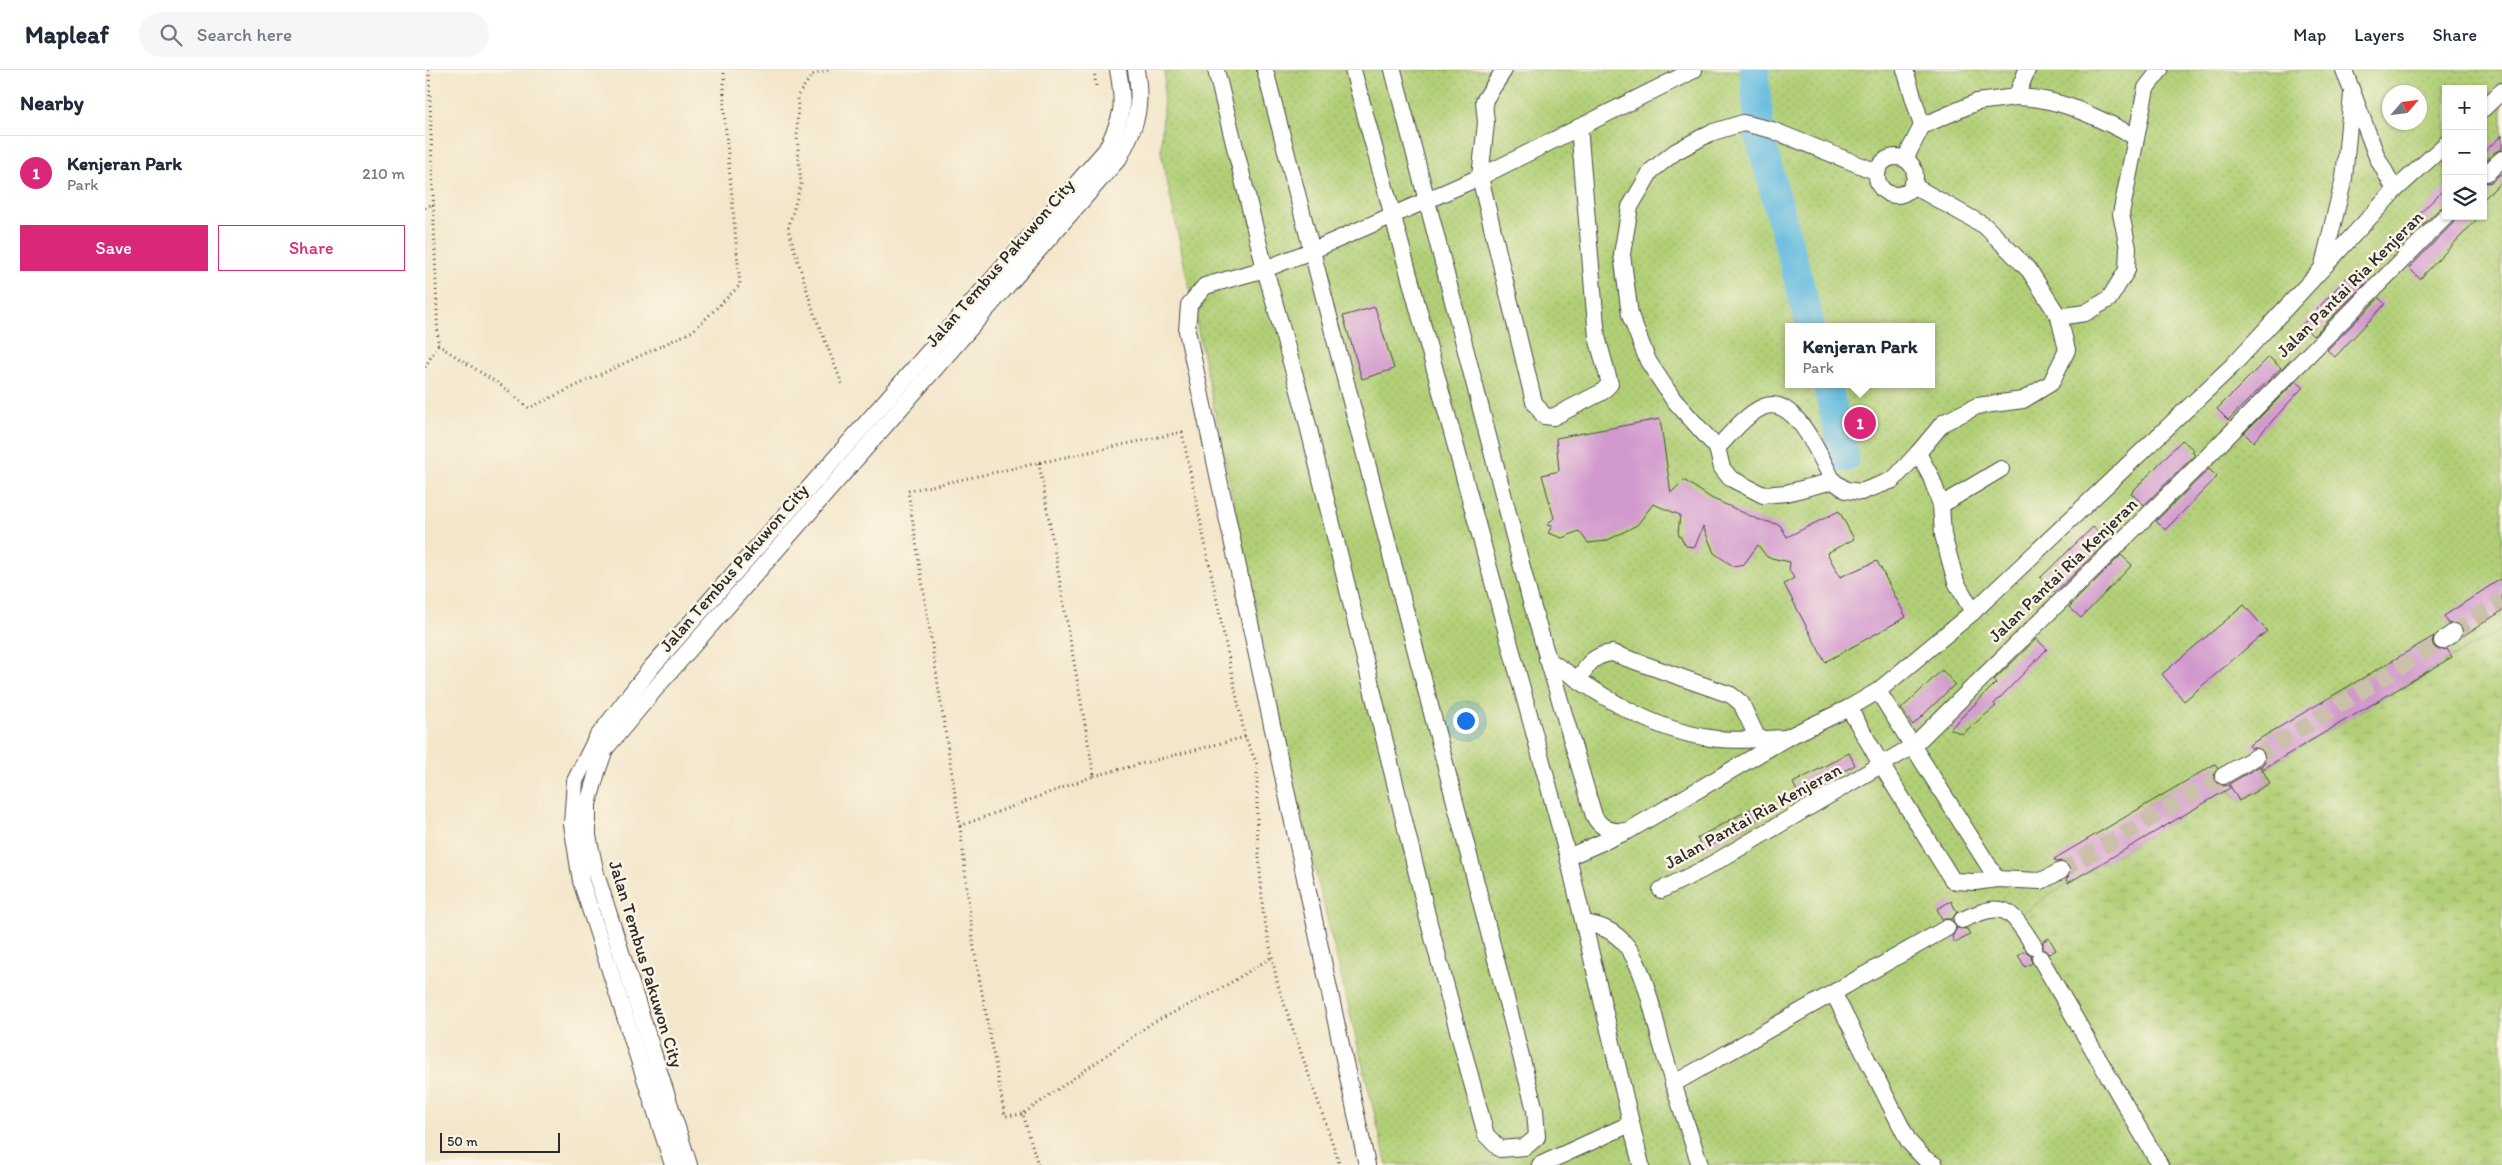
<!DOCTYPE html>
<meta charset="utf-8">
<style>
:root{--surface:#fff;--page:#f6f6f7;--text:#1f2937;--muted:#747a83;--line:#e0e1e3;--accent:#db2777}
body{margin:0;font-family:Itim,sans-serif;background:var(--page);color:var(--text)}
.controls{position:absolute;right:15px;top:15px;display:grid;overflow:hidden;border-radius:0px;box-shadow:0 1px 4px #0004}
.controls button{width:45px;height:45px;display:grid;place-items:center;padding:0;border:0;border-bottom:1px solid var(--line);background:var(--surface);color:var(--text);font:25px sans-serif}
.compass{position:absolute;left:1957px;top:15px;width:45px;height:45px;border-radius:50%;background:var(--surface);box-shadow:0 1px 4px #0004;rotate:62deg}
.scale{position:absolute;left:15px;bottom:12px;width:120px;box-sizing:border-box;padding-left:5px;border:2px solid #2b2b2b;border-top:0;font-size:14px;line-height:18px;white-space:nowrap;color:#2b2b2b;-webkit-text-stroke:4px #fcf5e5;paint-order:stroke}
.you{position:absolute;left:1040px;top:650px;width:18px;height:18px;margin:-12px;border:4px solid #fff;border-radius:50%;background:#1a73e8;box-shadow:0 0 0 8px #1a73e833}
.badge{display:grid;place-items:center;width:32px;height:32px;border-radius:50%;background:var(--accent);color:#fff;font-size:16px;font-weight:700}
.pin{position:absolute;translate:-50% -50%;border:2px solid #fff;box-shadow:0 1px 5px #0006}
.popup{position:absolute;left:1360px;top:253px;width:150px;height:65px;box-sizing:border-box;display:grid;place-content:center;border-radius:0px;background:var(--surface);filter:drop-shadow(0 1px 4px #0005);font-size:16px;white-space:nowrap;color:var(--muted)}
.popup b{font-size:19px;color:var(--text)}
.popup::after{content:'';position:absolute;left:50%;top:100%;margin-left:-10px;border:10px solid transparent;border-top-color:var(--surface)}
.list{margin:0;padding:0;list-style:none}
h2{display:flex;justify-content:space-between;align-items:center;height:65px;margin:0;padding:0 20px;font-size:21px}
h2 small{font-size:16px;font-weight:400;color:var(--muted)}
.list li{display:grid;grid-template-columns:32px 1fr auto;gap:15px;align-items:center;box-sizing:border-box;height:75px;padding:0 20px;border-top:1px solid var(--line)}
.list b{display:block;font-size:19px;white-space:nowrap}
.list p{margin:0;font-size:16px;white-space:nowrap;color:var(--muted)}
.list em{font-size:16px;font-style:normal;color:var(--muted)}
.actions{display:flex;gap:10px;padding:15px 20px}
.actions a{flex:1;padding:11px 0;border:1px solid var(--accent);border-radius:0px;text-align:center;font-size:18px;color:var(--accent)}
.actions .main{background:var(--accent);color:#fff}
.icon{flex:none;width:28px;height:28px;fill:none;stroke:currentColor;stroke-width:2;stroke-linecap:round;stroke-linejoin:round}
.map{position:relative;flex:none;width:2077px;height:1095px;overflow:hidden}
header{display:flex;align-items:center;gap:30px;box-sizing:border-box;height:70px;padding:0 25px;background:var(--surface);border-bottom:1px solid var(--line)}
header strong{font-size:24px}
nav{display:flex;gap:28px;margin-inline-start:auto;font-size:18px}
.search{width:350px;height:45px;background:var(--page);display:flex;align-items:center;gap:12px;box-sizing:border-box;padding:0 18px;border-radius:28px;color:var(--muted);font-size:19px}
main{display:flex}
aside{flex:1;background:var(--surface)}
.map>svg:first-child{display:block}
.wetland{fill:url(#wetland-marsh);stroke:#6e7d50}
.park{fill:url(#park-dots);stroke:#6e7d50;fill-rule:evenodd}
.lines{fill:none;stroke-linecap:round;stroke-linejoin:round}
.river{stroke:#63bbe0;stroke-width:29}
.building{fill:#d299ce}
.minor-tunnel{stroke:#cbc1aa;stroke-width:16;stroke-dasharray:16 8;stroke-linecap:butt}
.minor-casing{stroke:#494743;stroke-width:18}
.path{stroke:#494743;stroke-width:3;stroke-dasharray:1 4;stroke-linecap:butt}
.minor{stroke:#fff;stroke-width:16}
.labels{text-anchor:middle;stroke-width:5;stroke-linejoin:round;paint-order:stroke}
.street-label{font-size:18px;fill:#2b2b2b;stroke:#fcf5e5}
</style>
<header>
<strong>Mapleaf</strong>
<div class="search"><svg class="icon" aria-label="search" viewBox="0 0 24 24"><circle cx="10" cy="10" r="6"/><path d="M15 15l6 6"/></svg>Search here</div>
<nav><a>Map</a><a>Layers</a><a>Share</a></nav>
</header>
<main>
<aside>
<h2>Nearby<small></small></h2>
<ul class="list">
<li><span class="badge">1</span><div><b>Kenjeran Park</b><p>Park</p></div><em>210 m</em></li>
</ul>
<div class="actions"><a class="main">Save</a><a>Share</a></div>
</aside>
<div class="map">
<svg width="2077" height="1095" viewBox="0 0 2077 1095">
<defs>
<pattern id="wetland-marsh" width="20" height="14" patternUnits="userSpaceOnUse" patternTransform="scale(1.25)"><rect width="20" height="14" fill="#b1cf76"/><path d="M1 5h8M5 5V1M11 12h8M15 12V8" fill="none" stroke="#98b266"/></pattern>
<pattern id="park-dots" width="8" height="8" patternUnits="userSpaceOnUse" patternTransform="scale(1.25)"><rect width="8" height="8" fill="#b1cf76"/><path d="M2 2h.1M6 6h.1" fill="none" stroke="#98b266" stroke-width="1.8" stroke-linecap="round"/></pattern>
</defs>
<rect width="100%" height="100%" fill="#fcf5e5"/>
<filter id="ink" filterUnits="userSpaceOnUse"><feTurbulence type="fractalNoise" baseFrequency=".02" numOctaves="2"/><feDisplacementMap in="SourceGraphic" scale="10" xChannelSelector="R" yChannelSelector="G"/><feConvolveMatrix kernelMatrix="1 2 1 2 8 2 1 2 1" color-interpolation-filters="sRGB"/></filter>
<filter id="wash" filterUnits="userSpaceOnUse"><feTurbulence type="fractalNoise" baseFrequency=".0096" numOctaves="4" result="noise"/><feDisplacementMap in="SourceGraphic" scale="20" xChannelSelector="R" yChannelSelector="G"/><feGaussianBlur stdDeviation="1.12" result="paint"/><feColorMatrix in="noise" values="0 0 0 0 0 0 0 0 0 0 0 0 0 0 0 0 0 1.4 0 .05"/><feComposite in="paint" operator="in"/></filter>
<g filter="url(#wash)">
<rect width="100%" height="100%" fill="#f3e6ca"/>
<!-- wetland -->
<polygon class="wetland" points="2077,560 2077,1095 1735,1095 1590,848 1643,813 1804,718 1814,731 1845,713 1838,699 2027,587"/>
<!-- park -->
<path class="park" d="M740,0H2077V560L2027,587L1838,699L1845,713L1814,731L1804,718L1643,813L1591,848L1735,1095H962L855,656L736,82ZM2021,19H2058V146H2021ZM1964,22H1994V52H1964ZM1364,257H1506V314H1364Z"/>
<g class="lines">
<!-- river -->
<g class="river">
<polyline points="1329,0 1335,68 1386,257"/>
<polyline points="1402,314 1420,388"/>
</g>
</g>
<g id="blocks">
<!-- building -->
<g class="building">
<polygon points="2077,65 2077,79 2070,82 2058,93 2058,83"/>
<polygon points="2077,103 2077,111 2058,130 2058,112 2065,113"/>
<polygon points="2021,117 2021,136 2014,139 1971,182 1964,175"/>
<polygon points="2031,146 2055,146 1995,209 1984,198 2028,153"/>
<polygon points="1927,202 1940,214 1888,266 1877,255"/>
<polygon points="1954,228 1960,234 1910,287 1902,280"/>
<polygon points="950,237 969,299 937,309 918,246"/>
<polygon points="1844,287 1856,298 1803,350 1792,339"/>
<polygon points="1871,311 1878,317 1828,372 1819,363"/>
<polygon points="1235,349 1246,423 1259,410 1286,428 1306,437 1332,449 1355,455 1362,467 1414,441 1429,469 1402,483 1415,507 1452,491 1481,547 1400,592 1359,514 1369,508 1364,500 1365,492 1342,487 1333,475 1319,494 1308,496 1289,483 1278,456 1270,477 1261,476 1253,463 1255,445 1228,434 1212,455 1181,471 1163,473 1154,461 1137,468 1123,463 1127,456 1122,455 1129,448 1117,405 1134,401 1131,368"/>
<polygon points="1757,370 1769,380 1767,382 1770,385 1719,435 1706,423"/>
<polygon points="1784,399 1792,407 1740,460 1731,451"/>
<polygon points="1668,457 1683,471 1630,522 1615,508"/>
<polygon points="1696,485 1707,495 1656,548 1644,537"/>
<polygon points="2077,508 2077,541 2038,566 2037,556 2032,553 2024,554 2019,546"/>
<polygon points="1819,535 1842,561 1759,631 1737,604"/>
<polygon points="2009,566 2007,572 2009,577 2014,580 2022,579 2027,587 1838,699 1836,696 1840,692 1840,682 1836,678 1826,678 1824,675"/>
<polygon points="1611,569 1622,579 1569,634 1571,636 1537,664 1525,659 1571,613 1569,610"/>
<polygon points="1517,600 1530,614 1488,655 1476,639"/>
<polygon points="1424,683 1430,695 1374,725 1368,713"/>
<polygon points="1790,694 1793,698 1788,706 1790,711 1798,716 1803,715 1805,718 1643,813 1641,810 1646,802 1645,796 1637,791 1631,792 1629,789"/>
<polygon points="1835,696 1845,713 1814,731 1804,714"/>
<polygon points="1327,738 1333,749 1278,780 1272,768"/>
<polygon points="1526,831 1532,842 1527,849 1517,849 1512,839"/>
<polygon points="1532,858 1542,859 1545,865 1530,873 1527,867"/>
<polygon points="1624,868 1631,880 1624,884 1618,879 1618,871"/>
<polygon points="1600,881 1606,885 1607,893 1600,897 1593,885"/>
</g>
</g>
</g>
<g filter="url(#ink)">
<use href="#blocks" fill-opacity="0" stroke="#494743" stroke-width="1"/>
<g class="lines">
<!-- minor-tunnel -->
<g class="minor-tunnel">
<polyline points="2029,562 2077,530"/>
<polyline points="1831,687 2017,571"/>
<polyline points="1636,801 1798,706"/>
</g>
<defs>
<g id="minor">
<polyline points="791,0 840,199 878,335 1004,853 1061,1065 1075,1079 1100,1077 1112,1067 1110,1040 840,0"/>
<polyline points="928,0 1143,787 1216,1095"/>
<path d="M968,0L1105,528L1169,746C1177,760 1187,762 1202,761"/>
<polyline points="1079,0 1059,31 1061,53 1055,107 1109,332 1119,346 1128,347 1177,322 1185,314 1172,267 1154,57"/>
<polyline points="1480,0 1497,56"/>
<polyline points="1919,0 1952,87 1970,120"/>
<path d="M1591,27C1637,28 1670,47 1711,67"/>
<polyline points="2058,39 2077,21"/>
<circle cx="1471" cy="106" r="19"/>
<polyline points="1480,89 1497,56 1552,32 1591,27 1602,0"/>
<polyline points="1452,102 1347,60 1318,53 1285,63 1250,82 1226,101 1205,137 1197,184 1205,245 1223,291 1248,329 1292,378 1297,398 1305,408 1338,425 1361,423 1408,411 1421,420 1436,422 1468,410 1493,383"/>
<polyline points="2062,103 2077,89"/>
<polyline points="1487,115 1560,156 1604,200 1634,247"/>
<polyline points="1897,199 1919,108 1927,24"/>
<path d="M1292,378C1305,365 1320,345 1338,337C1370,323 1396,389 1408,411"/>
<polyline points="1516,435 1576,399"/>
<polyline points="1548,542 1531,512 1518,465 1516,435 1506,407 1493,383 1518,353 1552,336 1598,330 1626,313 1642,280 1634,247 1660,243 1684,229 1702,200 1703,178 1696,144 1721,18 1735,0"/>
<polyline points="2017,571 2029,562"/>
<path d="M1122,589C1171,622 1220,657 1279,667C1304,672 1334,669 1360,668"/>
<path d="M1153,610C1163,594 1168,585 1187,583L1306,625L1316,633L1333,669"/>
<polyline points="1453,621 1572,809"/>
<polyline points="1424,638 1457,696 1528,811 1550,812 1572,809 1616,811 1636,801"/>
<polyline points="1798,706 1831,687"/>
<polyline points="1143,787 1203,761 1361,668 1424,638 1453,621 1548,542 1807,296 1970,120 2021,74"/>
<polyline points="1236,820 1277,800 1488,676 1777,392 2021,146"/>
<path d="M1537,850C1581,830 1584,838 1609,876"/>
<path d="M1159,853C1178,856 1189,861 1201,875C1222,902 1229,950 1239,983C1250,1021 1263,1058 1275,1095"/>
<polyline points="1615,888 1735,1095"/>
<polyline points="1409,924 1484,1072 1499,1088 1510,1095"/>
<polyline points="1248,1014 1522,858"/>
<path d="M248,1095L156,811L147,754L150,711L171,669L225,599L681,80C698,46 700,37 693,0"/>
<path d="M264,1095L171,804L163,766V734L172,702L180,679L236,612L694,88C711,56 718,37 711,0"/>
<polyline points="942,1095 762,261 764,235 780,216 840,199 886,181 1055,107 1269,0"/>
<polyline points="1115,1095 1205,1054"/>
</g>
</defs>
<!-- minor casing -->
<use href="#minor" class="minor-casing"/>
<!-- path -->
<g class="path">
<polyline points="4,0 13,274"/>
<polyline points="403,0 387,5 373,25 372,66 376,114 363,159 389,243 418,316"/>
<polyline points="669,0 671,16"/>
<polyline points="0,138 9,133"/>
<polyline points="0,297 13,275 77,316 104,338 268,261 315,215 299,41 299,0"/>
<polyline points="614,393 669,706 535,756 483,421 757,362 820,667 832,694 832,758 838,842 853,916 915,1095"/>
<polyline points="669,706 820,667"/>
<polyline points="535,756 549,879 580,1046 598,1044"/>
<polyline points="613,1095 598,1044 727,953 792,921 847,887"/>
</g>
<!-- minor -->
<use href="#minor" class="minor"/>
</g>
</g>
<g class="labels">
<!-- street labels -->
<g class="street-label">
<text transform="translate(575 193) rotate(-49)" y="6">Jalan Tembus Pakuwon City</text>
<text transform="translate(1925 214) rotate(-45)" y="6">Jalan Pantai Ria Kenjeran</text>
<text transform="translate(309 498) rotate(-49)" y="6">Jalan Tembus Pakuwon City</text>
<text transform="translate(1638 500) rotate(-44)" y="6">Jalan Pantai Ria Kenjeran</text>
<text transform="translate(1328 746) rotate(-29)" y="6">Jalan Pantai Ria Kenjeran</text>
<text transform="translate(221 894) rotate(73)" y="6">Jalan Tembus Pakuwon City</text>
</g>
</g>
</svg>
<div class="controls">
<button>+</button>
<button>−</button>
<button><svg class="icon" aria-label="layers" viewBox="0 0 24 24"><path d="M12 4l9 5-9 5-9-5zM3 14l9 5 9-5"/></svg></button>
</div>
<svg class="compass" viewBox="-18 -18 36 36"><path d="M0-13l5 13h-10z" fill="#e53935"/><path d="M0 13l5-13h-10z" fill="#747a83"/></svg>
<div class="scale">50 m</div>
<div class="you"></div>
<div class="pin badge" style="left:1435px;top:353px">1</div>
<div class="popup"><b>Kenjeran Park</b>Park</div>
</div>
</main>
